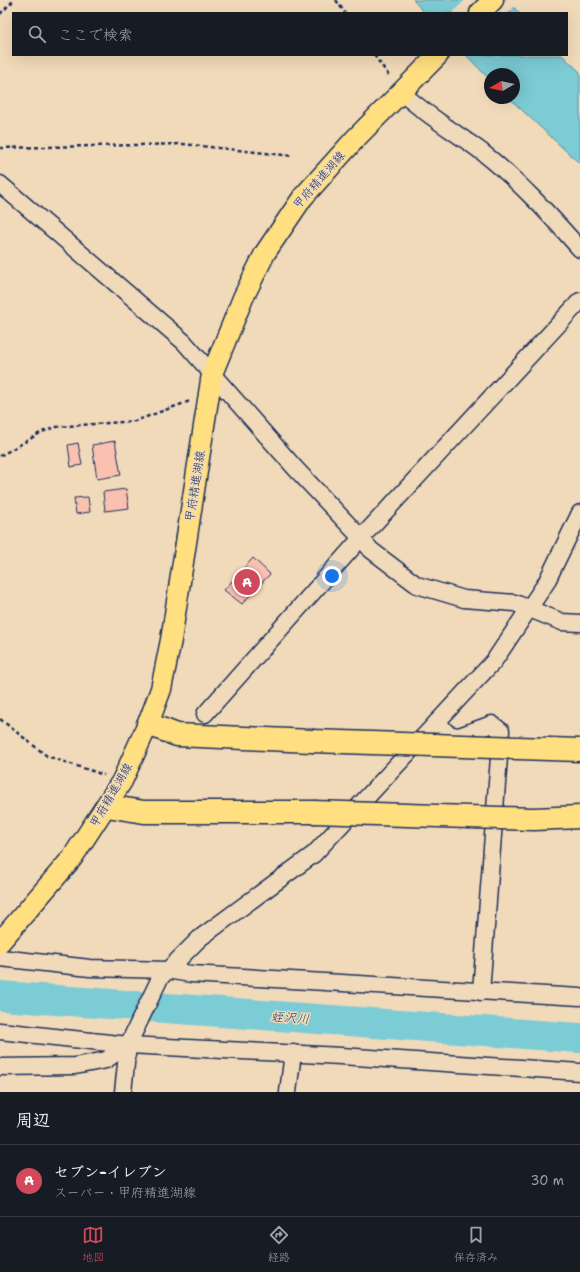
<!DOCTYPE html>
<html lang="ja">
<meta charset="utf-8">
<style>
:root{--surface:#171b24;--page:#242831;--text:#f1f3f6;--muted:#9ea1a6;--line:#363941;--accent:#d1495b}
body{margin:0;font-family:"Shantell Sans","Klee One",sans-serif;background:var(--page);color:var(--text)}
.compass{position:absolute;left:484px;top:68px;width:36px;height:36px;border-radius:50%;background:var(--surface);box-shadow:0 4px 16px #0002;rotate:261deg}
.you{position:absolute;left:332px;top:576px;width:14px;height:14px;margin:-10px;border:3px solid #fff;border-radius:50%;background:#1a73e8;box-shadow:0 0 0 6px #1a73e833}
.badge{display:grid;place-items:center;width:26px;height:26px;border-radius:50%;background:var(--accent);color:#fff;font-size:13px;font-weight:700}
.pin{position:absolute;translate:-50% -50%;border:2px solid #fff;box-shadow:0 1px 4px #0006}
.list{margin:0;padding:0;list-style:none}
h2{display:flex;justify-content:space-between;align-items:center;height:52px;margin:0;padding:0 16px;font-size:17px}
h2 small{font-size:13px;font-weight:400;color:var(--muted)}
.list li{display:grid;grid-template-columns:26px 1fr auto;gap:12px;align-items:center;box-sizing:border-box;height:72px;padding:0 16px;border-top:1px solid var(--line)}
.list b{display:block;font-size:15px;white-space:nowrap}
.list p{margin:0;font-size:13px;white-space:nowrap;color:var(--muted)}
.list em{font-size:13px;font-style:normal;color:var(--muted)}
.icon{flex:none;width:22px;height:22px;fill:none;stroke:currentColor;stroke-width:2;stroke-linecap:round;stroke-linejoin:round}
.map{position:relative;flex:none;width:580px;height:1092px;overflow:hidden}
.search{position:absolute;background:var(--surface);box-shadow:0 4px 16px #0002;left:12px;right:12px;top:12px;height:44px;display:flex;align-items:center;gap:10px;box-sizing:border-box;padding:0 14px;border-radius:0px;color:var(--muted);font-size:15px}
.sheet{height:124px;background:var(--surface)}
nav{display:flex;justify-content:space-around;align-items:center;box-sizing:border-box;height:56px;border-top:1px solid var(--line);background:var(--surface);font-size:11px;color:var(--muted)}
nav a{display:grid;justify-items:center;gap:2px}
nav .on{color:var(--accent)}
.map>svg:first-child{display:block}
.water{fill:#7cccd5;stroke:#558da5}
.pier{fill:#f1dab9}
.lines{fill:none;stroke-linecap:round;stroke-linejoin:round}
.river{stroke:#7cccd5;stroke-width:30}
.building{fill:#fac1b1;stroke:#1b2f5e}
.minor-casing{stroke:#1b2f5e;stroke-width:19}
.major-casing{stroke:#1b2f5e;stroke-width:23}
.highway-casing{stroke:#1b2f5e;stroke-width:25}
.path{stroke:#1b2f5e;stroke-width:2.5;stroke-dasharray:4 3;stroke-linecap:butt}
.minor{stroke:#f1dab9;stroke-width:16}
.major{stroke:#ffdf80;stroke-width:20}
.highway{stroke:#ffdf80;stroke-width:22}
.highway-bridge-casing{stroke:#1b2f5e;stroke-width:25;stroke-linecap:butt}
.highway-bridge{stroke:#ffdf80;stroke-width:22}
.labels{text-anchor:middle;stroke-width:3;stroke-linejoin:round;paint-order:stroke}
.street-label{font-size:12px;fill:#1b2f5e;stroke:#f1dab9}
.water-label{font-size:13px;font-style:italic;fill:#2a4770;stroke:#f1dab9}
</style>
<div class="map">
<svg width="580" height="1092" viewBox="0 0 580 1092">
<rect width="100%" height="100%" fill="#f1dab9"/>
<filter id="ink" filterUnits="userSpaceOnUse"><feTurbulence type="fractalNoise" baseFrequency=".025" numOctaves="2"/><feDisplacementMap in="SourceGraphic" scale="8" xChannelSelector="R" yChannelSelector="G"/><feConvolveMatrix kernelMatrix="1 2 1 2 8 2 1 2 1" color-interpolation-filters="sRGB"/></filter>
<g filter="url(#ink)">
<!-- water -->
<g class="water">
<polygon points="413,0 507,0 519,13 425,13"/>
<polygon points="466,55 562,55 580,72 580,164 509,98 514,98 514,74 490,74 490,80"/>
</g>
<!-- pier -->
<polygon class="pier" points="465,0 510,0 515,6 508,13 452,13"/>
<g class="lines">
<!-- river -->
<polyline class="river" points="0,996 580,1038"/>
</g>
<!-- building -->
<g class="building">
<polygon points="115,441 121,475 97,479 92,445"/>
<polygon points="78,443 82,465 71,467 68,445"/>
<polygon points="126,489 129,508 105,511 103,492"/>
<polygon points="88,497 90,512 76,514 74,498"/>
<polygon points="253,558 270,574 242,604 224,590"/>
</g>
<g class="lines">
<defs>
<g id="minor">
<path d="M401,92C426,115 455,132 482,152C518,180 550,215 580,249"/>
<polyline points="0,184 184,342 295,468 361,538 371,550 417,585 464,599 515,603 562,622 580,623"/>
<polyline points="205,714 361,538 580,301"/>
<polyline points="437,722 448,734 459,736 492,724 501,731 481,992"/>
<polyline points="0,958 90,968 167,970 191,974 580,997"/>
<polyline points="0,1031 128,1045 341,1056 580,1072"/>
<polyline points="0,1067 75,1066 106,1060 128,1045"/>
<polyline points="123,1092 128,1045 160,978 200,938 314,854 494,661 546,583 580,513"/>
<polyline points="288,1092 293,1053"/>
</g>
<g id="major">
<polyline points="480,13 493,0"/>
<polyline points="0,942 72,858 122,781 148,724 161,689 171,640 212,374 243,298 265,253 303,197 356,138 438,55"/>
</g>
<g id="highway">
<polyline points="148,724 177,735 312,741"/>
<polyline points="107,806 144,812 314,812"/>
</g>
</defs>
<!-- minor casing -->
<use href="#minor" class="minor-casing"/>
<!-- major casing -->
<use href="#major" class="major-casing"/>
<!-- highway casing -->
<use href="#highway" class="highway-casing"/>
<!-- path -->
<g class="path">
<polyline points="336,0 345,13"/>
<polyline points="0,14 14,0"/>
<polyline points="374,55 390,77"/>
<polyline points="0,148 183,144 292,156"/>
<polyline points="0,456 42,432 55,427 135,421 190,401"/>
<polyline points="0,719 47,756 104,775"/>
</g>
<!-- minor -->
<use href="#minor" class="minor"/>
<!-- major -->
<use href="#major" class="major"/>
<!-- highway -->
<use href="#highway" class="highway"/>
<defs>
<g id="highway-bridge">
<polyline points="312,741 580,750"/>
<polyline points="314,812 534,819 580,817"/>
</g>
</defs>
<!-- highway-bridge casing -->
<use href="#highway-bridge" class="highway-bridge-casing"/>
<!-- highway-bridge -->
<use href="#highway-bridge" class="highway-bridge"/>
</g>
</g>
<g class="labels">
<!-- street labels -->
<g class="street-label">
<text transform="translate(319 180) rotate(-49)" y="4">甲府精進湖線</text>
<text transform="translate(195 486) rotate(-81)" y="4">甲府精進湖線</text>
<text transform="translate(111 795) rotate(-60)" y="4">甲府精進湖線</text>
</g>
<!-- water labels -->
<g class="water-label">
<text transform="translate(290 1017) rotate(4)" y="5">蛭沢川</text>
</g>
</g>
</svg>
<svg class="compass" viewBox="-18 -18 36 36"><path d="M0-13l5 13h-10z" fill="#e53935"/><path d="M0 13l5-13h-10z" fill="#9ea1a6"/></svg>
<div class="you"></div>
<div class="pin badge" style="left:247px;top:582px">A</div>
<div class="search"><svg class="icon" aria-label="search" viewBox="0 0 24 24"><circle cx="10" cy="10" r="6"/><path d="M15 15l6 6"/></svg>ここで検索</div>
</div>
<section class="sheet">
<h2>周辺<small></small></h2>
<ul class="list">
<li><span class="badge">A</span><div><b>セブン-イレブン</b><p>スーパー · 甲府精進湖線</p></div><em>30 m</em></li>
</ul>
</section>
<nav>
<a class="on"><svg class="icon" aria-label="map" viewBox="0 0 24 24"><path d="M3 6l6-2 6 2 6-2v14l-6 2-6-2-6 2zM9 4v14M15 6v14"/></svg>地図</a>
<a><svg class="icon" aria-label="directions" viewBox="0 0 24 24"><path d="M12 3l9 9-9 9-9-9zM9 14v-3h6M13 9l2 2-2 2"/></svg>経路</a>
<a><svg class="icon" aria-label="saved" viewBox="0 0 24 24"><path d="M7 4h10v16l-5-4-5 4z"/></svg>保存済み</a>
</nav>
